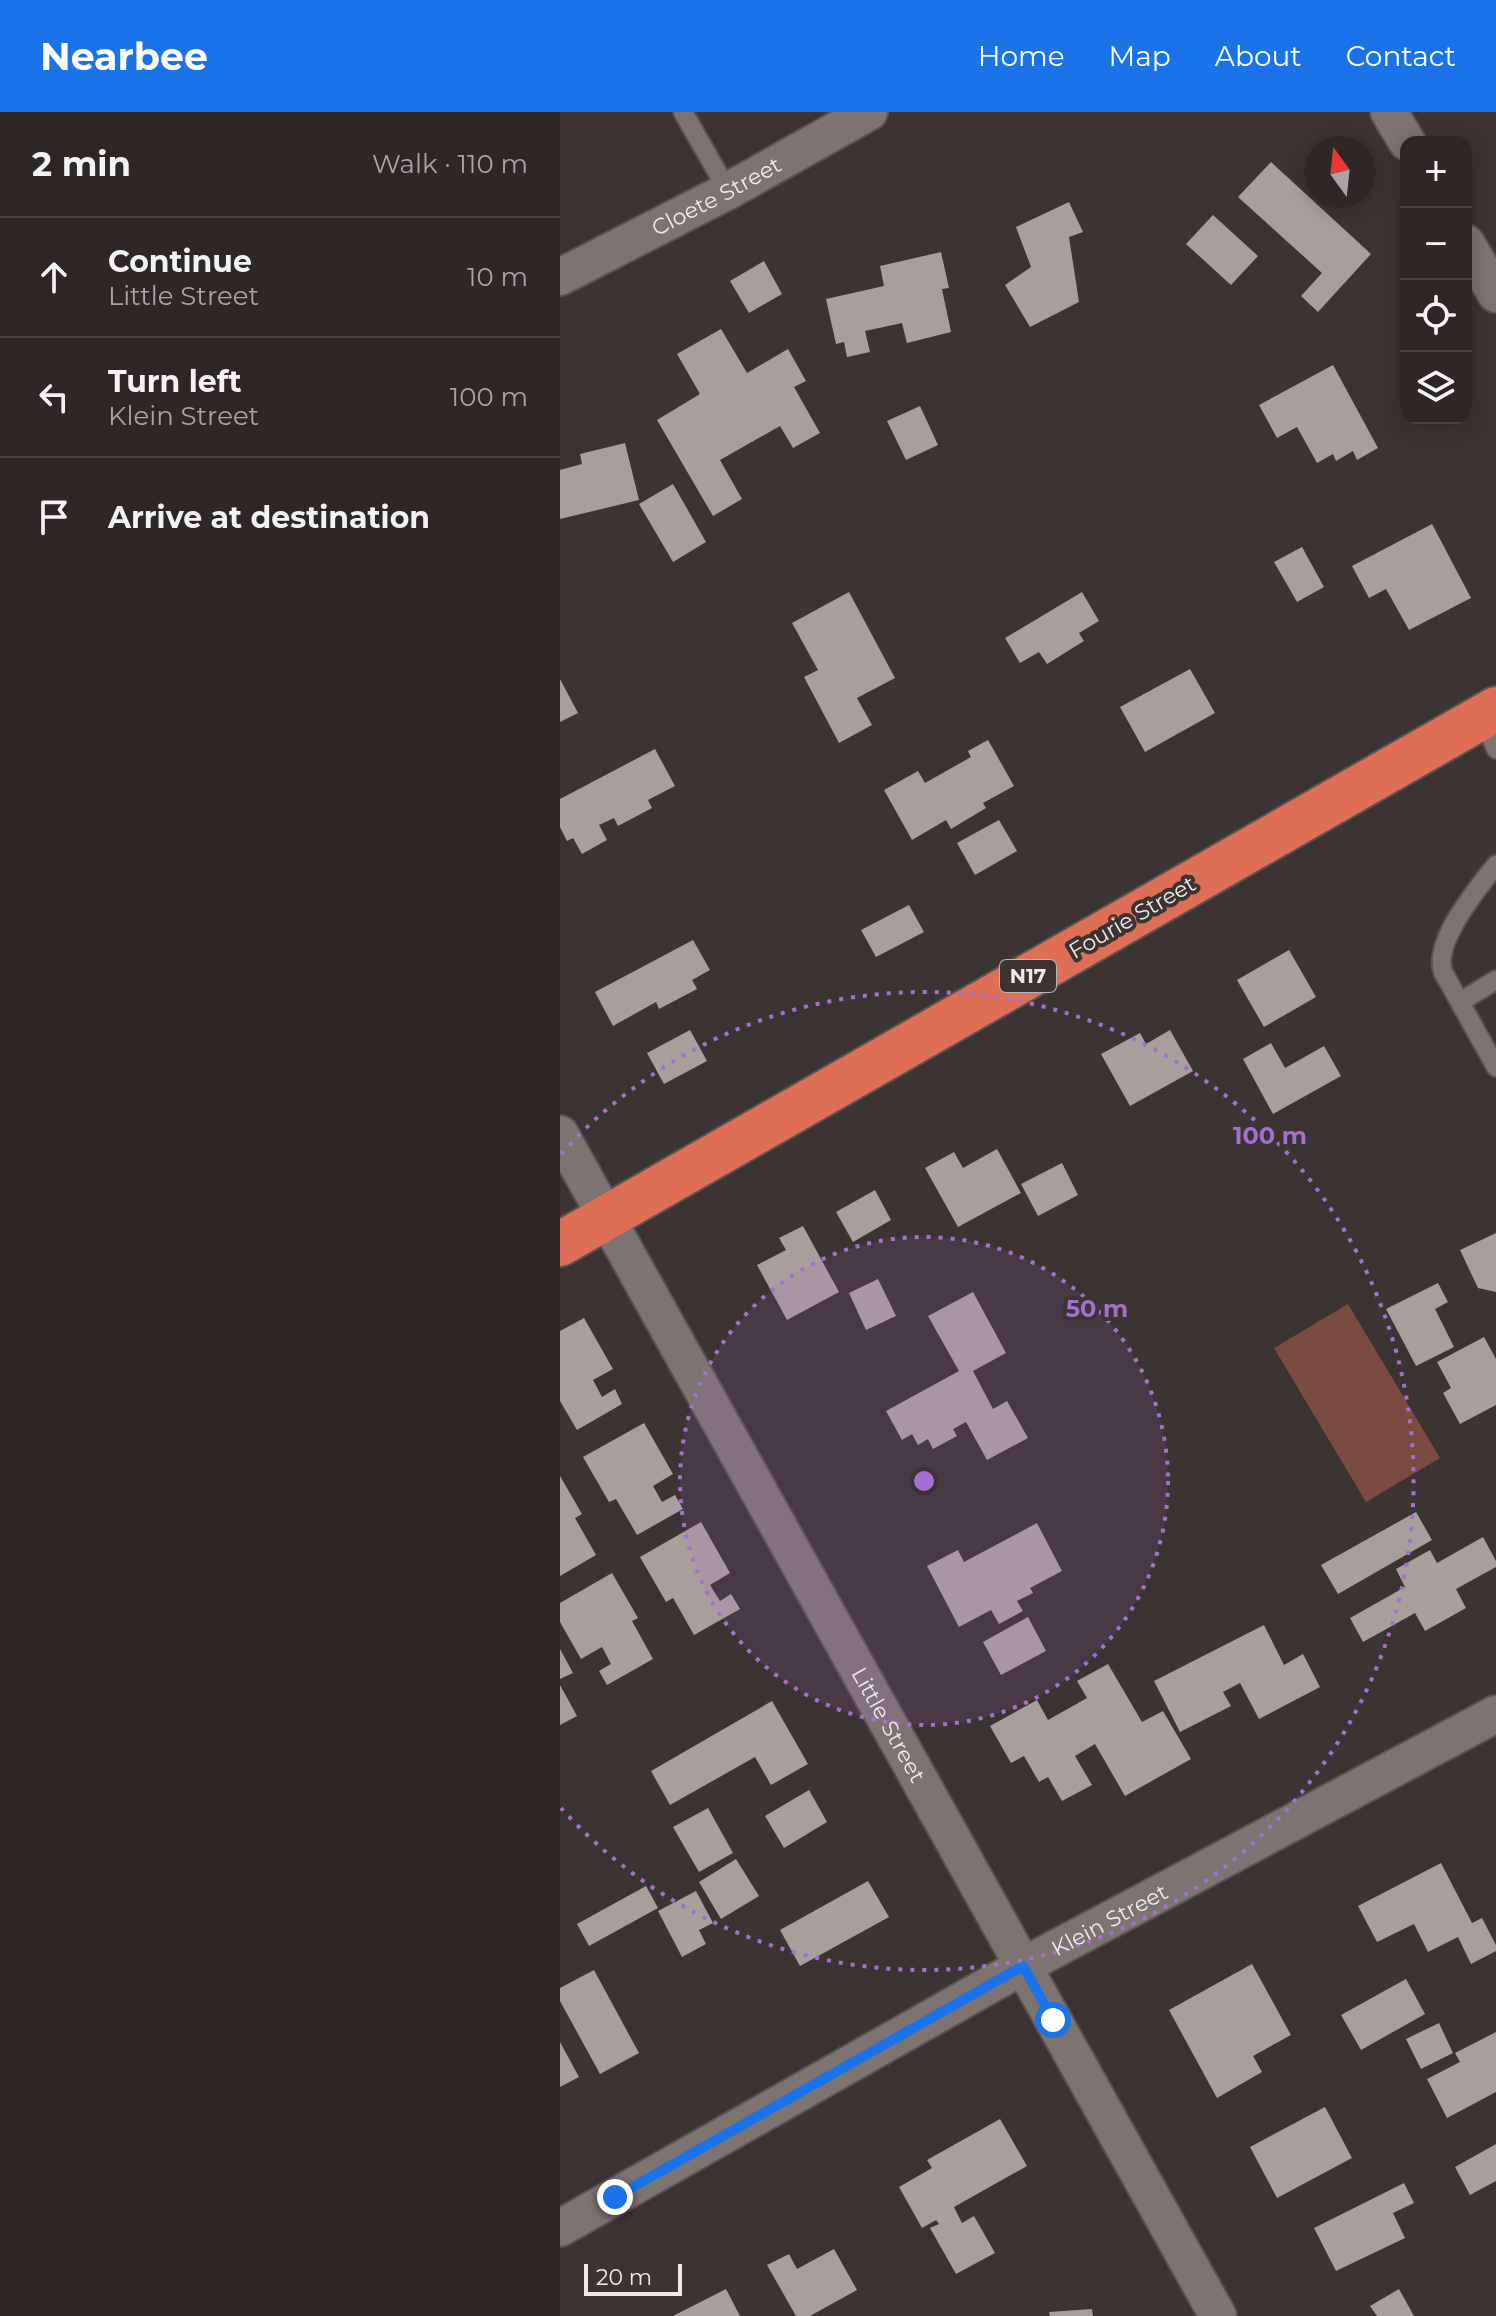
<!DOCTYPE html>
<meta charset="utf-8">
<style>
:root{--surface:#2d2726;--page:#352f2e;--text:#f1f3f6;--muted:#a7a5a7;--line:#484443;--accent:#1a73e8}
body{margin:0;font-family:Montserrat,sans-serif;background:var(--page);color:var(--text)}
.controls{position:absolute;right:24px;top:24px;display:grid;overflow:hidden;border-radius:16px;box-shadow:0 4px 20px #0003}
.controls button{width:72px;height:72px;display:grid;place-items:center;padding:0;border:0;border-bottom:2px solid var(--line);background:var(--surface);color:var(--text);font:40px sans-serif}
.compass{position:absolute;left:744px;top:24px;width:72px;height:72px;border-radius:50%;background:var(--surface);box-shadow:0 4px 20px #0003;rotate:345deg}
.scale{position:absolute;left:24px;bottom:20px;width:98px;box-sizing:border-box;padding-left:8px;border:4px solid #f0ebea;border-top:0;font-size:22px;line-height:28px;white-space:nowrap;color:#f0ebea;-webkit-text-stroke:6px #3c3432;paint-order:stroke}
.stop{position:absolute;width:24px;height:24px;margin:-18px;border:6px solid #1a73e8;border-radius:50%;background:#fff}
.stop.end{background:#1a73e8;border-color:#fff;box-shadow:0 2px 8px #0008}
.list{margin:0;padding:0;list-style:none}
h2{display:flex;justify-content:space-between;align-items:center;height:104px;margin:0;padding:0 32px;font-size:34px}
h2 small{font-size:26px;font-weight:400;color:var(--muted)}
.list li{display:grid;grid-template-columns:52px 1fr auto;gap:24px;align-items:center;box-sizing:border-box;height:120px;padding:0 32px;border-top:2px solid var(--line)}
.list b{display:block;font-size:30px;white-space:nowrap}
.list p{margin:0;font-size:26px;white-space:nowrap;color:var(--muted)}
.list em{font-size:26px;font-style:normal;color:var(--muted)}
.icon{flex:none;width:44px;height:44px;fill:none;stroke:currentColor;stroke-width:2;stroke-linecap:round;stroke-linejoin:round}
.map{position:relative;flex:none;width:936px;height:2204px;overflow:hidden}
header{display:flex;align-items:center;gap:48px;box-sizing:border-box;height:112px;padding:0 40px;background:var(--accent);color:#fff}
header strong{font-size:38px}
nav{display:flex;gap:44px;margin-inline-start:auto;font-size:28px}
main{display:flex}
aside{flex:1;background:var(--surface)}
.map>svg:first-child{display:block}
.green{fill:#7a4b41}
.building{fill:#a89e9c}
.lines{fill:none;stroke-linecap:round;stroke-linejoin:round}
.lane-casing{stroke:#585250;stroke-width:22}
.street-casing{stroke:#585250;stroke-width:40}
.highway-casing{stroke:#585250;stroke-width:48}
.lane{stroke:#7d7371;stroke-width:18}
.street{stroke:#7d7371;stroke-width:36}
.highway{stroke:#df6e57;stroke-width:44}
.route{stroke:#1a73e8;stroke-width:10}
.ring{fill:none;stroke:#a46fce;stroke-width:4;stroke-dasharray:4 8}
.labels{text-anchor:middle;stroke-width:8;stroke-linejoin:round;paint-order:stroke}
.shield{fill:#3c3432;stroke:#bab4b3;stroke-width:2}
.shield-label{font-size:20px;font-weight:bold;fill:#f0ebea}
.street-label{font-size:22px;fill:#f0ebea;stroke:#3c3432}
.centre{fill:#a46fce;stroke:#3c3432;stroke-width:4}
.ring-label{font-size:24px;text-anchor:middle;font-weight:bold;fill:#a46fce;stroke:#3c3432;stroke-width:8;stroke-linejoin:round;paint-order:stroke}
</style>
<header>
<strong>Nearbee</strong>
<nav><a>Home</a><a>Map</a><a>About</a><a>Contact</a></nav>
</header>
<main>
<aside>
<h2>2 min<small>Walk · 110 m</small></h2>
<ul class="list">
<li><svg class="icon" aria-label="ahead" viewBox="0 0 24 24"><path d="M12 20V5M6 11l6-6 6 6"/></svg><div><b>Continue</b><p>Little Street</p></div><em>10 m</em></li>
<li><svg class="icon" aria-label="left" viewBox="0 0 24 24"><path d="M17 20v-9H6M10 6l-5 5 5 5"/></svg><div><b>Turn left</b><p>Klein Street</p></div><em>100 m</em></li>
<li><svg class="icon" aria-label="arrive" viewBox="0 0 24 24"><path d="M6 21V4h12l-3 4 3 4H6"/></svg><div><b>Arrive at destination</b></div></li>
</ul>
</aside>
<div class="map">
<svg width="936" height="2204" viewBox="0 0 936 2204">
<rect width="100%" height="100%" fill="#3c3432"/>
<!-- green -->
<polygon class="green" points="788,1192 880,1346 806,1390 714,1236"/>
<!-- building -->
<g class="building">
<polygon points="711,50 811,142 758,200 741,184 762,161 678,85"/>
<polygon points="509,90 523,120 509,125 519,190 470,215 445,173 471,155 456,115"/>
<polygon points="653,103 698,144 671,173 626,132"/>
<polygon points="381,140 389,176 382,177 391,220 347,231 342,211 305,219 310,240 287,245 284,230 276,232 266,187 324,174 320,154"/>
<polygon points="204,149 222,182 189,201 170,169"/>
<polygon points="161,217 187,261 228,237 246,269 234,275 260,321 233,336 220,314 160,348 182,387 153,404 97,308 140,282 117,242"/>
<polygon points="773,253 818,336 797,348 793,339 776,349 773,342 757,351 737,315 717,326 699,293"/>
<polygon points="360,294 378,333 346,348 327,309"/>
<polygon points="65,331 79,388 0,407 0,358 22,352 20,342"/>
<polygon points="113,372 146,430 113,450 79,392"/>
<polygon points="872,412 911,486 849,518 826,477 809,486 792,454"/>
<polygon points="742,435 764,475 737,490 714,450"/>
<polygon points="289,480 335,566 297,586 312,613 279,631 244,565 258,558 232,511"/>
<polygon points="522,480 539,509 519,521 524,529 487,552 479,540 460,551 445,526"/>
<polygon points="630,557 655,601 585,640 560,595"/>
<polygon points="0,567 18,601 0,610"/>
<polygon points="428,628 454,674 423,691 426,696 391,717 386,708 352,728 324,678 358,659 365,671 411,645 408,639"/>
<polygon points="95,637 115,674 88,688 92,696 58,714 54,706 39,713 47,728 22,742 13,726 7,729 0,715 0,687"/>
<polygon points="439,708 457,739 415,763 397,731"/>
<polygon points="349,793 364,820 316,845 301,818"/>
<polygon points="133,828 150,858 132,868 137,877 99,897 96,890 53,914 35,880"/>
<polygon points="729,838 756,885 704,915 677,868"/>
<polygon points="130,918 147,949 104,972 87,941"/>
<polygon points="610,918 633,959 570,994 541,942 580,921 586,932"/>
<polygon points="711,931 725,956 764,934 781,964 713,1002 683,947"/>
<polygon points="437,1037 461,1081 398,1115 365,1056 394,1040 403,1056"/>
<polygon points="502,1051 518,1083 478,1104 461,1072"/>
<polygon points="315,1078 331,1108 293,1130 276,1100"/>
<polygon points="243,1114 279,1180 227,1208 197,1153 226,1138 219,1126"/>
<polygon points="936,1121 936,1180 918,1176 900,1138"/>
<polygon points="318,1167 336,1204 306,1218 289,1181"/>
<polygon points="878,1171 888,1190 875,1197 894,1235 856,1254 826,1197"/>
<polygon points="413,1180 446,1241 413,1259 433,1297 447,1289 468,1326 427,1348 406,1310 393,1317 397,1324 373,1337 368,1327 358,1333 352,1322 342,1328 326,1299 399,1259 368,1204"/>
<polygon points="24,1206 53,1257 33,1268 42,1285 55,1277 62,1292 17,1318 0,1289 0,1219"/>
<polygon points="924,1225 936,1247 936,1293 900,1312 883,1281 891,1276 877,1250"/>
<polygon points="84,1311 113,1362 93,1374 102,1390 115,1383 123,1397 77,1423 56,1387 49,1390 23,1345"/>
<polygon points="0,1364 22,1402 15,1406 36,1443 0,1464"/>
<polygon points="856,1400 872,1428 778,1482 761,1453"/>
<polygon points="141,1410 170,1461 150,1473 160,1489 171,1482 180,1497 134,1523 113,1486 106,1490 80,1445"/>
<polygon points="477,1411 502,1459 470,1476 473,1481 457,1489 463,1499 439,1512 431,1498 399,1515 367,1454 398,1438 404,1450"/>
<polygon points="923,1425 936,1449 936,1455 896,1477 906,1496 865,1519 855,1501 803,1530 790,1506 845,1475 836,1457 870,1438 877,1451"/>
<polygon points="52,1461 78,1506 72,1509 93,1547 47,1573 39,1559 51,1552 42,1535 21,1547 0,1510 0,1491"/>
<polygon points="468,1505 486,1539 441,1563 423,1530"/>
<polygon points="704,1513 724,1553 743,1542 760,1575 699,1607 680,1571 663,1580 671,1594 620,1620 594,1569"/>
<polygon points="0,1537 13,1561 0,1567"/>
<polygon points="548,1552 582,1610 603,1599 631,1647 565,1684 535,1632 515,1644 532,1673 502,1689 488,1665 479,1670 464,1644 451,1651 430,1614 477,1588 488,1608 527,1586 517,1569"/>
<polygon points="0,1573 17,1604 0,1613"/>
<polygon points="212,1589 248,1652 211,1673 195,1645 110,1693 91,1659"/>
<polygon points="249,1678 267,1710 224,1736 205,1704"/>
<polygon points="148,1696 173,1741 139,1760 113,1715"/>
<polygon points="176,1747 199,1784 161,1807 139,1770"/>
<polygon points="881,1751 912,1811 922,1806 936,1833 936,1839 911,1852 898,1825 868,1840 854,1812 817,1830 798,1794"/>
<polygon points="308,1769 329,1805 240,1854 220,1818"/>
<polygon points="86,1774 98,1796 29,1834 17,1812"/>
<polygon points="136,1779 153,1811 139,1818 146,1832 122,1845 98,1799"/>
<polygon points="692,1852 731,1923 693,1944 702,1960 657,1986 609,1898"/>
<polygon points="34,1858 79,1941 40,1962 0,1889 0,1876"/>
<polygon points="846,1867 865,1902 801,1938 781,1903"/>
<polygon points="879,1911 893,1941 861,1957 846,1927"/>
<polygon points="936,1920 936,1980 887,2006 867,1967 900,1950 895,1941"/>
<polygon points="0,1930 19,1965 0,1975"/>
<polygon points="765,1995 792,2046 717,2086 690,2035"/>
<polygon points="440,2007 467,2054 394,2095 402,2111 414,2104 435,2141 396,2162 370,2116 379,2112 376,2108 362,2116 339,2075 372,2056 367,2048"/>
<polygon points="936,2032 936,2069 910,2083 895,2055"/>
<polygon points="844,2071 854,2091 833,2101 845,2126 776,2159 754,2116"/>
<polygon points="274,2137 297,2178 250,2204 236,2204 207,2153 229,2142 237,2157"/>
<polygon points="166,2177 180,2204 113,2204"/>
<polygon points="839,2177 854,2204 817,2204 810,2194"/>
<polygon points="532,2197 533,2204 490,2204 489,2200"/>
</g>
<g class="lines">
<defs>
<g id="lane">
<polyline points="123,0 168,79"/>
<polyline points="922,605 936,637"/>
<path d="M936,753C918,776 873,829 883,860L936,955"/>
<polyline points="900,890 936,868"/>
</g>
<g id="street">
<polyline points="829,0 847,30"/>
<polyline points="906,131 936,182"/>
<path id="s1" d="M0,165L168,79L309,0"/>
<path id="s2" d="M0,1022L658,2204"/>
<path id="s3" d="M0,2116L463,1854L936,1602"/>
</g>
<polyline id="highway" points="0,1132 936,597"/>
</defs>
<!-- lane casing -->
<use href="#lane" class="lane-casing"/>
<!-- street casing -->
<use href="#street" class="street-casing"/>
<!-- highway casing -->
<use href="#highway" class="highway-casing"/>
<!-- lane -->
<use href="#lane" class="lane"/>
<!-- street -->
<use href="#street" class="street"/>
<!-- highway -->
<use href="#highway" class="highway"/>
</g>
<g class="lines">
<!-- route -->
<polyline class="route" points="55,2085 463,1854 493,1908"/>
</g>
<!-- distance rings -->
<circle cx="364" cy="1369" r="244" fill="#a46fce" fill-opacity=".12"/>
<g class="ring">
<circle cx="364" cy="1369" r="244"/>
<path d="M1 1042A489 489 0 1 1 1 1696"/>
</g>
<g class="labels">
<!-- shield labels -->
<rect class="shield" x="440" y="848" width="56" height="32" rx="6"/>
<g class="shield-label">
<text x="468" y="871">N17</text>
</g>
<!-- street labels -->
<g class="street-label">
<text dy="8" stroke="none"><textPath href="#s1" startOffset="176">Cloete Street</textPath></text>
<text transform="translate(572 805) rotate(-30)" y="8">Fourie Street</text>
<text dy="8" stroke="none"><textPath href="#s2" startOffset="676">Little Street</textPath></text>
<text dy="8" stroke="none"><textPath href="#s3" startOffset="630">Klein Street</textPath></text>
</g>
</g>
<circle cx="364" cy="1369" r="12" class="centre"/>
<g class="ring-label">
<text x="710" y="1032">100 m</text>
<text x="537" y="1205">50 m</text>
</g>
</svg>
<div class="controls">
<button>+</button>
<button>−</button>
<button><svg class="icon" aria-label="locate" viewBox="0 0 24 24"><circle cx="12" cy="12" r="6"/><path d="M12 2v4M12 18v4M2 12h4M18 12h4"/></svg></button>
<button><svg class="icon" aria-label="layers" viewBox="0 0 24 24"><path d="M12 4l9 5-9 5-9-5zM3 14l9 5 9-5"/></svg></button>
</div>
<svg class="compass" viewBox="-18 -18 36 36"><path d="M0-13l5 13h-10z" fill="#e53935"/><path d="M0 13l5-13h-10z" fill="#a7a5a7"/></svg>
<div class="scale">20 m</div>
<div class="stop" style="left:493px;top:1908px"></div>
<div class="stop end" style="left:55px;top:2085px"></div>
</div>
</main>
